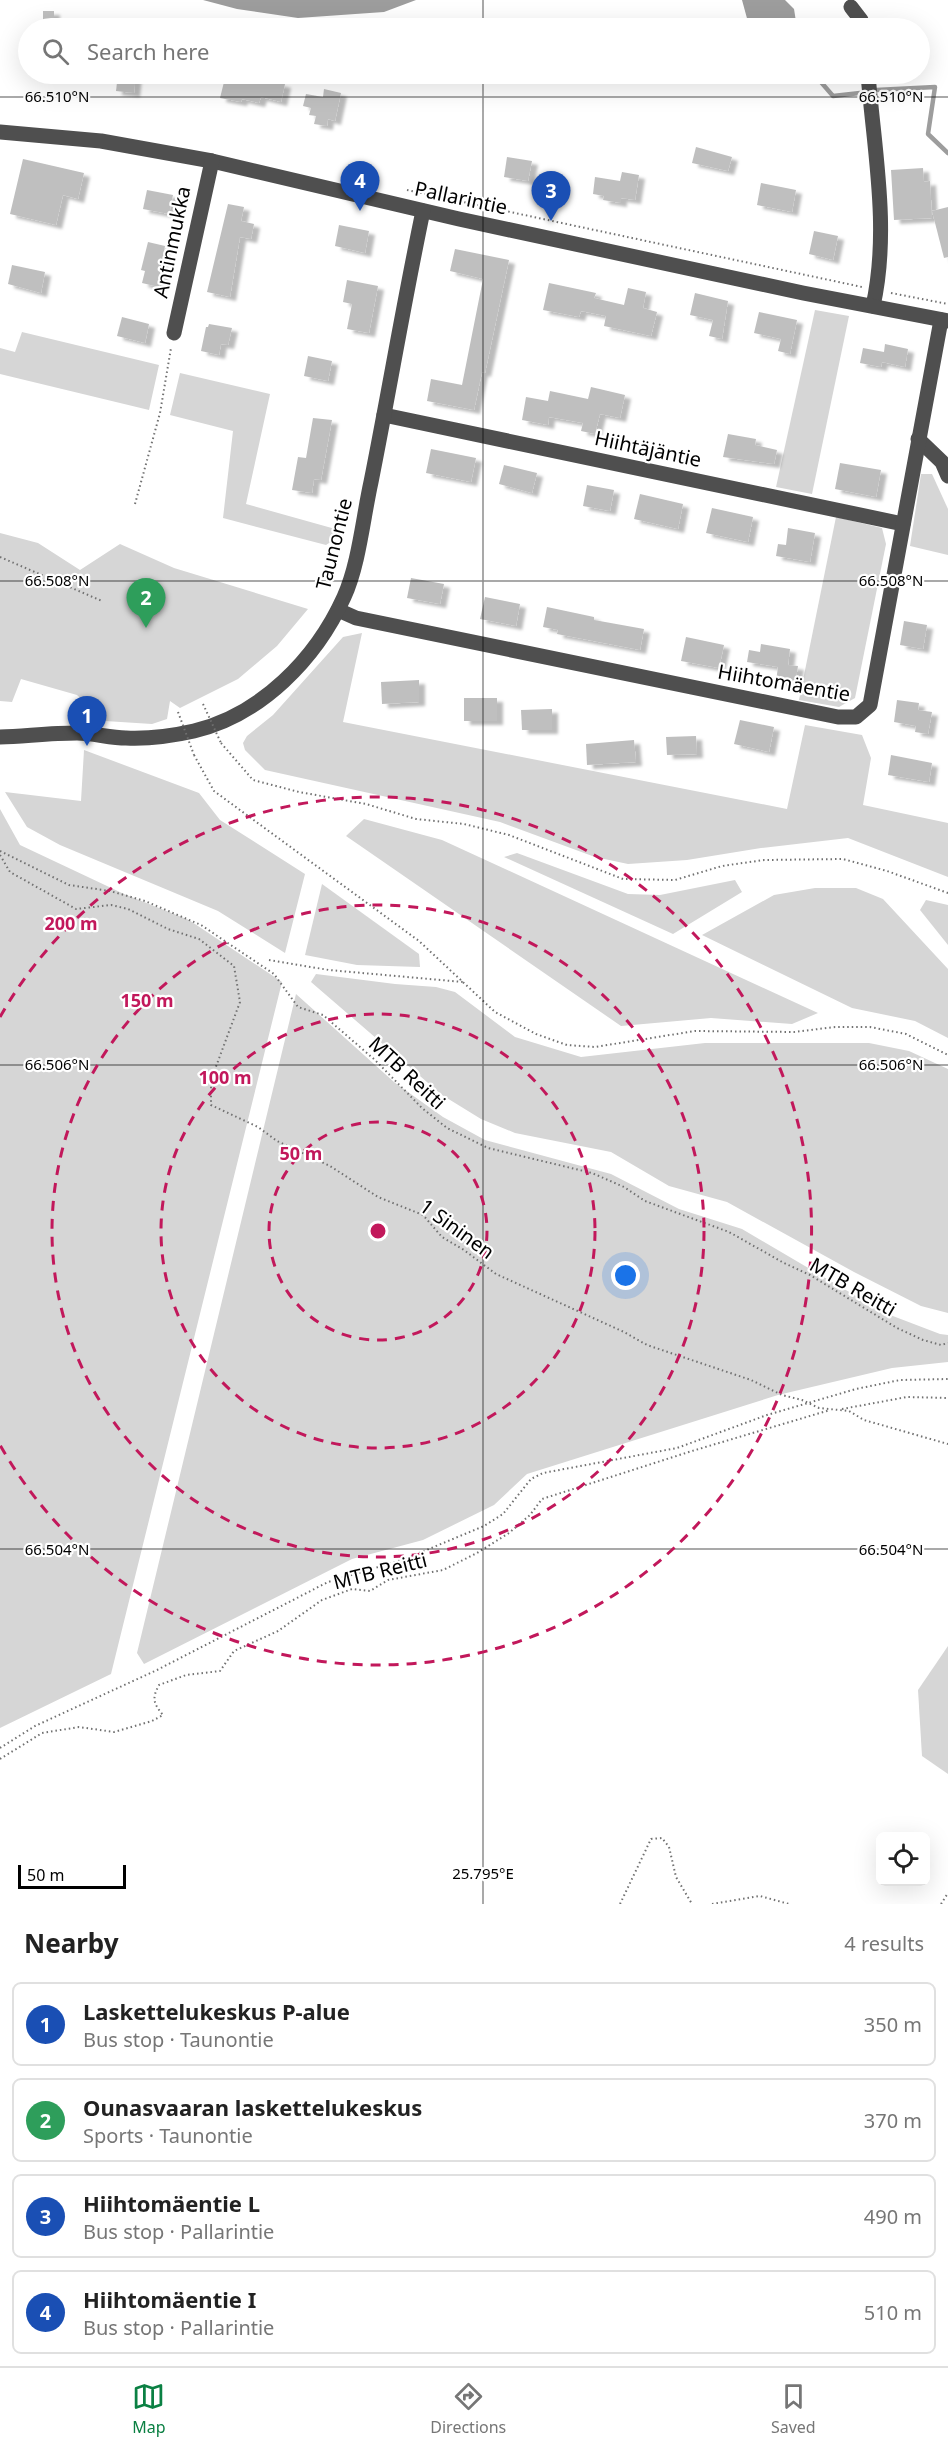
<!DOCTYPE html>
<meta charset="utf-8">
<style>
:root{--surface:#fff;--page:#f2f2f2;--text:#222;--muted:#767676;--line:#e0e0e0;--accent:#0b8043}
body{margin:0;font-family:"Noto Sans",sans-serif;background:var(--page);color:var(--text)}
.controls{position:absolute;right:18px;bottom:18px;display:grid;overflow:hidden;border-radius:9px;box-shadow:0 6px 24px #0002}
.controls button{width:54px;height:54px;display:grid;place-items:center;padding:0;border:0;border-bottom:2px solid var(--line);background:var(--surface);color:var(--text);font:30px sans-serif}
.scale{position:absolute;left:18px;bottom:15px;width:108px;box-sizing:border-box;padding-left:6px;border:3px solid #000;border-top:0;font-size:16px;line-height:21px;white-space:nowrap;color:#000;-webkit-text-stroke:4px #fff;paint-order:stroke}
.you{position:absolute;left:626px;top:1276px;width:21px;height:21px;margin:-15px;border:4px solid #fff;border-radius:50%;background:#1a73e8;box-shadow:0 0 0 9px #1a73e833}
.badge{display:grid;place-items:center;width:39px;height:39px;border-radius:50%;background:var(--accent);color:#fff;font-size:20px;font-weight:700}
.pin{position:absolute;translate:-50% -50px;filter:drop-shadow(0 2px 3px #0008)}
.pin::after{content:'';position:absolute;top:32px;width:21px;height:18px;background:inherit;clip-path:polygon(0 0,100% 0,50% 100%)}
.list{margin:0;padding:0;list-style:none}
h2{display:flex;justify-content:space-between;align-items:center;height:78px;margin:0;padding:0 24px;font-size:26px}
h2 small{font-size:20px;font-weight:400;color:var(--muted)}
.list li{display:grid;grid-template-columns:39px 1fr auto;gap:18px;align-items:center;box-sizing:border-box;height:84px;margin:0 12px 12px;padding:0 12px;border:2px solid var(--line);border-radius:9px}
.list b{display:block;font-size:22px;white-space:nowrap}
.list p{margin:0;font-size:20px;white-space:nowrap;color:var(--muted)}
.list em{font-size:20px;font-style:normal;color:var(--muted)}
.icon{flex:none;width:33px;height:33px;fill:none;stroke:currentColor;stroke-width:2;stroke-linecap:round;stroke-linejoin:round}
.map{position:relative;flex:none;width:948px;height:1904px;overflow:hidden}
.search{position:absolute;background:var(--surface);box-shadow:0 6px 24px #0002;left:18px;right:18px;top:18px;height:66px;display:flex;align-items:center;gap:15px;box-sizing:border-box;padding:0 21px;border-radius:33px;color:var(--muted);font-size:22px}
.sheet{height:462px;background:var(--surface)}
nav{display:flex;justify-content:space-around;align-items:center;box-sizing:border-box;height:84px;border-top:2px solid var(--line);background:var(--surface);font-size:16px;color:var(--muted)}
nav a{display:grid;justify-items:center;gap:3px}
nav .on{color:var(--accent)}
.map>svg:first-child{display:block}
.green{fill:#d6d6d6}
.water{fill:#9d9d9d}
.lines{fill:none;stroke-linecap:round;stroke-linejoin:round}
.stream{stroke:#9d9d9d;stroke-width:4.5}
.building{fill:#bfbfbf;filter:url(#shadow)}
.path{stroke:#717171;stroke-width:2;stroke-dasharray:1.5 3;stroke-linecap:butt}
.minor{stroke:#4f4f4f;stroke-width:15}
.path-bridge{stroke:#717171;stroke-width:2;stroke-dasharray:1.5 3;stroke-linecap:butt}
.ticks{fill:none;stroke:#000;stroke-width:1.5;stroke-opacity:0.45}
.ring{fill:none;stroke:#c2185b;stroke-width:3;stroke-dasharray:10 8}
.labels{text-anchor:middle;stroke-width:4.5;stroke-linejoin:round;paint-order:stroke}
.street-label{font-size:20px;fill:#000;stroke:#fff}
.ticks-label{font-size:15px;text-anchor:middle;fill:#000;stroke:#fff;stroke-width:4.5;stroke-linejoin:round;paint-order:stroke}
.centre{fill:#c2185b;stroke:#fff;stroke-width:3}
.ring-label{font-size:18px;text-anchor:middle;font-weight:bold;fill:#c2185b;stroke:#fff;stroke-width:4.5;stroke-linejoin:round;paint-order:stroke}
</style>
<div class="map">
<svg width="948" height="1904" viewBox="0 0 948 1904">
<defs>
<filter id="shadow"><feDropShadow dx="6" dy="4" stdDeviation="1.5" flood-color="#0004"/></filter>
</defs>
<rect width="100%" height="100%" fill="#fff"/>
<!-- green -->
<g class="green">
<polygon points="815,310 849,316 812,494 776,487"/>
<polygon points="22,332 159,365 149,410 0,374 0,348 15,352"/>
<polygon points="180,373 270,394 246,504 346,532 326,545 223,518 233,431 170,415"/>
<polygon points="921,474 932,474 948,509 948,555 910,546"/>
<polygon points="836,517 882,528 886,544 855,698 839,707 799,700"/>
<polygon points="0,533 38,543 80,570 120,544 174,568 308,609 277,646 238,679 180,708 170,701 167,719 152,724 105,721 77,695 21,679 12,702 0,701"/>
<polygon points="362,633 343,722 787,809 805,725 862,735 871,758 863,805 948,823 948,877 848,838 761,848 687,860 628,864 595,857 500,822 265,770 245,750 243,743 247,736 273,715 343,637"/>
<polygon points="84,750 199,793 220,820 305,874 285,953 218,911 60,845 27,827 5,792 81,801"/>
<polygon points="0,809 20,845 124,894 189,920 282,982 111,1674 0,1728"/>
<polygon points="364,819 442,840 818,1013 792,1024 711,1018 621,1026 346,836"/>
<polygon points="517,853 628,894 660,895 735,880 742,892 673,934 504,857"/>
<polygon points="322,884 419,954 420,967 357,965 305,955"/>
<polygon points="815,888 856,888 883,899 948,969 948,1038 915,1021 852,1008 702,935 774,895"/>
<polygon points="926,900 948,905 948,945 920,910"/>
<polygon points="316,974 395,984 436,987 455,992 515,1037 581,1057 705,1043 869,1043 909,1051 948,1069 948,1313 921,1306 854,1272 727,1202 669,1186 611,1152 515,1133 481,1119 442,1095 311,982"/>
<polygon points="296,994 394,1082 443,1117 485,1140 611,1174 679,1209 742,1229 885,1313 940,1334 948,1335 948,1362 892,1368 778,1395 527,1474 494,1505 423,1540 352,1559 144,1664 137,1653"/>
<polygon points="948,1646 948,1774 922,1756 918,1690"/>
</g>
<!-- water -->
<g class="water">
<polygon points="203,0 416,0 384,12 298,18 237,9"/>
<polygon points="742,0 785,0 794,9 797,28 753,28 748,22"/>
</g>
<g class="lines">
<!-- stream -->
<g class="stream">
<polyline points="814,74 833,96 860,93"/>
<polyline points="876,90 935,87 928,134 948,153"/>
</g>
</g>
<!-- building -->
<g class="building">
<rect x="43" y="11" width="11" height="17"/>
<polygon points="118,74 136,74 134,93 116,91"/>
<polygon points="226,74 237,74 285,84 281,102 261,97 259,103 242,99 241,102 220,98"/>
<polygon points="324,89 341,93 335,121 328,119 327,126 314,124 316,116 309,115 311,108 303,106 306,94 323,97"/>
<polygon points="696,147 732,157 728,171 692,163"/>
<polygon points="507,157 532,161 528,181 504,177"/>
<polygon points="23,159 84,173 78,199 63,195 56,225 10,214"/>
<polygon points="923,168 924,182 930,181 932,218 894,220 891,170"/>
<polygon points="622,172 639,175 635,200 621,198 621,203 603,200 604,196 593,194 595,177 620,181"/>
<polygon points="761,183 796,190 792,212 757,205"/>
<polygon points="147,190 173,195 169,214 143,209"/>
<polygon points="228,204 244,207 241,221 254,224 251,239 240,237 230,297 207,292"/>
<polygon points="948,207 948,257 944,258 932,211"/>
<polygon points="339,225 369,231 365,253 335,246"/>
<polygon points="814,231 838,236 833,260 809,254"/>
<polygon points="148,242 165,246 160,270 163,271 159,287 142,283 145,271 141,270"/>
<polygon points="455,249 509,260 485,373 482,372 474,410 427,401 431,379 462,385 483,279 450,271"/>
<polygon points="12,265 45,272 41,293 8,284"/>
<polygon points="347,280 378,286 369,333 347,329 352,304 343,302"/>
<polygon points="549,283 596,293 594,298 624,305 628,288 646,292 643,308 657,312 651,336 604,326 606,316 581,311 579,317 543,310"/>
<polygon points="695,293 728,301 722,339 709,336 713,320 690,315"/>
<polygon points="759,312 797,320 790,354 778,351 781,339 754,333"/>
<polygon points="122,317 149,324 145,343 117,336"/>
<polygon points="209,324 232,328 228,345 221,344 219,355 201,351 206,327 208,327"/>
<polygon points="885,344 908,349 905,367 882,362 881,367 860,363 863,348 884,352"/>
<polygon points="308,356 332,361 328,381 304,376"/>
<polygon points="591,387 625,395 620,418 600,414 595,434 581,431 583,423 549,417 548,425 522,420 526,397 548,401 550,391 588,399"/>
<polygon points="313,418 332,420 321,480 314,479 312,493 292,490 298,457 306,458"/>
<polygon points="728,434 756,439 755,445 777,450 774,464 723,457"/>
<polygon points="431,449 476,458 471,482 426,473"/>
<polygon points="840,463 881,470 876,497 835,489"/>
<polygon points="504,465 537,473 532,493 499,484"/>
<polygon points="587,485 614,490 610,511 583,506"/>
<polygon points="640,494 683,504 678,529 634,519"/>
<polygon points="712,508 753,517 748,542 706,533"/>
<polygon points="788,528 815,533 810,562 776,556 778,544 786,545"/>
<polygon points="411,578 444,584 440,604 407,598"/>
<polygon points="485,597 520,604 516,626 480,619"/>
<polygon points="547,607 594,617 594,620 644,629 640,650 557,634 558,630 543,627"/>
<polygon points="904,621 927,625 923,649 900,645"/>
<polygon points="686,637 724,645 719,668 681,661"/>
<polygon points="761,644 790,649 788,665 798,666 795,684 776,681 778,667 747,662 749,650 760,652"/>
<polygon points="419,680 419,702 382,704 381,682"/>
<rect x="464" y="698" width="33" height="23"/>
<polygon points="897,700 919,703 918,710 932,712 928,734 915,732 916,726 894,722"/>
<polygon points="552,709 552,730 522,730 521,710"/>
<polygon points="740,720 774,727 769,752 734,744"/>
<polygon points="696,736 697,754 667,755 666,737"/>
<polygon points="634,740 636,762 587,765 586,744"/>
<polygon points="891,755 932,763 929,782 888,775"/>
</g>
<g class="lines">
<!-- path -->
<g class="path">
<polyline points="407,190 862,287"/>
<polyline points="891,293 948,304"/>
<polyline points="135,504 160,413 171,348"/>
<polyline points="0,557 102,601"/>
<polyline points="221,743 253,780 299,792 366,804 416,819 464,824 509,835 623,879 675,880 722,866 764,860 843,859 887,871 948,893"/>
<polyline points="194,755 214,791 419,941 495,1012 536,1034 567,1045 595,1047 695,1031 794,1032 835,1027 870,1027 906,1034 948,1055"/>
<polyline points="0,851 69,885 110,891 145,901 201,925 274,974 298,1007 323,1015 375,1060 422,1108 447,1128 488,1148 592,1173 624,1187 645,1201 729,1232 784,1263 810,1275 897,1328 923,1340 941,1345 948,1343"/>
<polyline points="0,855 10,872 76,909 111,905 128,909 168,929 199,939 234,966 240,1002 211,1080 211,1105 258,1127 277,1141 330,1166 378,1197 423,1215 442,1237 464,1250 496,1274 624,1332 647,1345 751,1380 782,1395 802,1400 819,1408 849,1411 864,1420 948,1444"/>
<polyline points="269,960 329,970 463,982"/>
<polyline points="842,1409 907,1397 948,1398"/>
<polyline points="0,1748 35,1726 157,1670 328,1582 405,1559 484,1526 503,1514 531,1479 543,1473 677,1448 767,1415 856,1389 900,1380 948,1379"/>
<path d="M0,1759L42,1733L79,1727L114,1732L152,1721L163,1715C153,1703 152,1698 159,1685L186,1675L220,1671L234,1651L278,1631L322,1600L352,1589L370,1591L388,1580L443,1570L477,1553L509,1533L530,1515L542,1499L692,1451L830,1410"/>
<polyline points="620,1904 651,1839 662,1838 669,1847 676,1877 692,1904"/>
<polyline points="712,1904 760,1896 789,1904"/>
<polyline points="941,1904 948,1893"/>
</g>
<!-- minor -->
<g class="minor">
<polyline points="851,7 861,20 863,28"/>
<path d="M868,74C874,150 890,230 873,306"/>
<polyline points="0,132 101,141 212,161 459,219 803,293 948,321"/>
<polyline points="174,333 212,161"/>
<polyline points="384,415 903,524"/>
<polyline points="918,439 942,462 948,476"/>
<polyline points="338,610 356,618 838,717 856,717 870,705 941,320"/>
<path d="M0,737C26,736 51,733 77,733C93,733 110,738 126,738C149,739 172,736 194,731C261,715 316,659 344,597C359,564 363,518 371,482C389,392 404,301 423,211"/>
</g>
<!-- path-bridge -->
<g class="path-bridge">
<polyline points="203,704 221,743"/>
<polyline points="178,712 194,755"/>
</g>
</g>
<!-- ticks -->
<path class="ticks" d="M483,0V28M483,74V1904M0,97H948M0,581H948M0,1065H948M0,1549H948"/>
<!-- distance rings -->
<g class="ring">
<circle cx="378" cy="1231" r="109"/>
<circle cx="378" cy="1231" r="217"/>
<circle cx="378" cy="1231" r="326"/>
<path d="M0 1017A434 434 0 1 1 0 1445"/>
</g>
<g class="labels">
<!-- street labels -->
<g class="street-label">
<text transform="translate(461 198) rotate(12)" y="7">Pallarintie</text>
<text transform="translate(172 242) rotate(-78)" y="7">Antinmukka</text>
<text transform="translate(648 449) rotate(12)" y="7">Hiihtäjäntie</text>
<text transform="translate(334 544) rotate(-76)" y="7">Taunontie</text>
<text transform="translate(784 683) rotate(10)" y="7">Hiihtomäentie</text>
<text transform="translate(407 1073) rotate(43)" y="7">MTB Reitti</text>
<text transform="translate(457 1229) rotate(36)" y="7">1 Sininen</text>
<text transform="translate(853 1287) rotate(30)" y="7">MTB Reitti</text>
<text transform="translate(380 1571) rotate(-14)" y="7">MTB Reitti</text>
</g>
</g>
<g class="ticks-label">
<text x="57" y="102">66.510°N</text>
<text x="891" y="102">66.510°N</text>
<text x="57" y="586">66.508°N</text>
<text x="891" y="586">66.508°N</text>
<text x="57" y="1070">66.506°N</text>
<text x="891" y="1070">66.506°N</text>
<text x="57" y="1555">66.504°N</text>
<text x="891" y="1555">66.504°N</text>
<text x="483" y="1879">25.795°E</text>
</g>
<circle cx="378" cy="1231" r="9" class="centre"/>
<g class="ring-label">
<text x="71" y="930">200 m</text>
<text x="147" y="1007">150 m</text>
<text x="225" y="1084">100 m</text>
<text x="301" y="1160">50 m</text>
</g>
</svg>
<div class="controls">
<button><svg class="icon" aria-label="locate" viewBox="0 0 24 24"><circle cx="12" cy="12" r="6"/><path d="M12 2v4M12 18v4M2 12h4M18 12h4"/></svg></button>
</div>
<div class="scale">50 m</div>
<div class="you"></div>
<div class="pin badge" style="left:87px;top:746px;background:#1a4fb4">1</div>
<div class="pin badge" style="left:146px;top:628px;background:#2e9e5b">2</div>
<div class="pin badge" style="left:551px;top:221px;background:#1a4fb4">3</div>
<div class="pin badge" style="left:360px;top:211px;background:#1a4fb4">4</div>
<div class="search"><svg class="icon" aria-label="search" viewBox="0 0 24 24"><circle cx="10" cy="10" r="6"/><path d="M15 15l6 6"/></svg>Search here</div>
</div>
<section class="sheet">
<h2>Nearby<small>4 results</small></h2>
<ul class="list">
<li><span class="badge" style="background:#1a4fb4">1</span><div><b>Laskettelukeskus P-alue</b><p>Bus stop · Taunontie</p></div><em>350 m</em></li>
<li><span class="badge" style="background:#2e9e5b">2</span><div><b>Ounasvaaran laskettelukeskus</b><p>Sports · Taunontie</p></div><em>370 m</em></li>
<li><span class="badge" style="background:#1a4fb4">3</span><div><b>Hiihtomäentie L</b><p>Bus stop · Pallarintie</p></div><em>490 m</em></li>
<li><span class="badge" style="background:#1a4fb4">4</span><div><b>Hiihtomäentie I</b><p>Bus stop · Pallarintie</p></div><em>510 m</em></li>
</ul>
</section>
<nav>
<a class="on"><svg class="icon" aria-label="map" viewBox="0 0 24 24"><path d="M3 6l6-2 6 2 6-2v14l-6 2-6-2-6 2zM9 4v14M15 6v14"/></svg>Map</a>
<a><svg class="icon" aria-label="directions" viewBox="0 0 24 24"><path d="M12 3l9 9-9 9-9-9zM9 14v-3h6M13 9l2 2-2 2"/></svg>Directions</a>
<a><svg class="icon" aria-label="saved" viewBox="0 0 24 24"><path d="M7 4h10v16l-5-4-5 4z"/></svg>Saved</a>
</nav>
